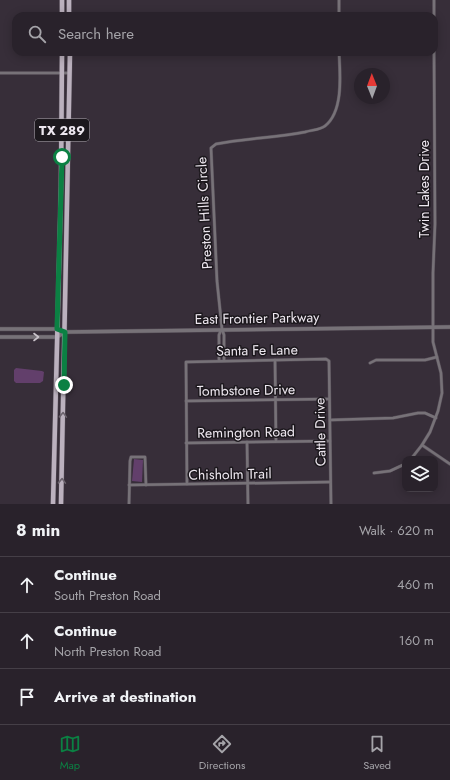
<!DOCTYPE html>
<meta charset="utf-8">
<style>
:root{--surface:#29222b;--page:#312a33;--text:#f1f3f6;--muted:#a5a4a9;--line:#453f47;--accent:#0b8043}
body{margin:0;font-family:Jost,sans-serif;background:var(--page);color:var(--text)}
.controls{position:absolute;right:12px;bottom:12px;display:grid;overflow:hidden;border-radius:8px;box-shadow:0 2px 10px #0003}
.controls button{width:36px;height:36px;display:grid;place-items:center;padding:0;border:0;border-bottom:1px solid var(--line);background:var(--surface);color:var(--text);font:20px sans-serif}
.compass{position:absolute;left:354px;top:68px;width:36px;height:36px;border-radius:50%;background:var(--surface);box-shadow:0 2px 10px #0003;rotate:359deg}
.stop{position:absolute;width:12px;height:12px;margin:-9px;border:3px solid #0b8043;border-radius:50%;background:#fff}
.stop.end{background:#0b8043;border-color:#fff;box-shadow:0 1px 4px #0008}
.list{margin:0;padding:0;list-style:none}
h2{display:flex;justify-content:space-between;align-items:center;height:52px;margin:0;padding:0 16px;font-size:17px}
h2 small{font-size:13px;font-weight:400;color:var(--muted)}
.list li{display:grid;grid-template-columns:26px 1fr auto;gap:12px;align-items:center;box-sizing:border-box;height:56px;padding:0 16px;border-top:1px solid var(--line)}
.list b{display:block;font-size:15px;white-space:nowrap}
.list p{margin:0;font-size:13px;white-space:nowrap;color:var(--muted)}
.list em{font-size:13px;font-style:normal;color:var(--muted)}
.icon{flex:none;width:22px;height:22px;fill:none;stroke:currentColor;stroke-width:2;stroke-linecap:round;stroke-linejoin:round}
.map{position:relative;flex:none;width:450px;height:504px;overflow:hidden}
.search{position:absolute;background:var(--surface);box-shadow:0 2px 10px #0003;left:12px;right:12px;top:12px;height:44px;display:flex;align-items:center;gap:10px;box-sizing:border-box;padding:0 14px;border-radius:12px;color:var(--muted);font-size:15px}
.sheet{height:220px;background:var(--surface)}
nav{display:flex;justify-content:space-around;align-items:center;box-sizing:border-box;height:56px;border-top:1px solid var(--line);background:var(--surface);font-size:11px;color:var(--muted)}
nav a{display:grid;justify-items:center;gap:2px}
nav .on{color:var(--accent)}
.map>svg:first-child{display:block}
.green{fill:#623f6b}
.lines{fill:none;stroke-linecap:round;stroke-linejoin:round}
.minor-casing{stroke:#544c56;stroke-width:3.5}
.tertiary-casing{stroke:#544c56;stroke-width:4.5}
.primary-casing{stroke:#544c56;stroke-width:5.5}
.minor{stroke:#777278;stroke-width:2.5}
.tertiary{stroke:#777278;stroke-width:3.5}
.primary{stroke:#bbb1be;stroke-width:4.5}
.oneway{stroke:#cac4cb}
.oneway2{stroke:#6c646e}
.route{stroke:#0b8043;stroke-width:5}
.labels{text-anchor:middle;stroke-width:3;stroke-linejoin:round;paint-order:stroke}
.shield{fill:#1c181d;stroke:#aea9b0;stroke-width:1}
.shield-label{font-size:13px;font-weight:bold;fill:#ede7ef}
.street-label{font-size:14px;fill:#ede7ef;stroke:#1c181d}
</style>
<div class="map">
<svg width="450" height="504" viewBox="0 0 450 504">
<rect width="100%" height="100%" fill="#372e39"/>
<!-- green -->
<g class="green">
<polygon points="16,368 42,371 44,372 43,381 40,383 16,383 14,381 14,370"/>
<polygon points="134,459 143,460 142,482 132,481"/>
</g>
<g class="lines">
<defs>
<g id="minor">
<polyline points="434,0 434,16"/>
<polyline points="339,16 339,0"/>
<polyline points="0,73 69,73"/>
<polyline points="219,360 219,335 221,330"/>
<path d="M224,360V335L222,329L217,281L211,148L216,144C245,138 275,138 305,132C311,130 320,130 325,126C344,111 340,73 339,52"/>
<polyline points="275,360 276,441"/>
<polyline points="370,363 376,360 425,360 437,357"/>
<polyline points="186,401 329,399"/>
<polyline points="330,420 393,418 418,413 425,413 436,418"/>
<polyline points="247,442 248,504"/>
<polyline points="186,443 330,441"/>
<polyline points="422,445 450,464"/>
<polyline points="411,459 422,445 430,432 438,411 442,393 441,373 433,342 433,273 435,224 434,50"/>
<polyline points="374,473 390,471 405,464"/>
<polyline points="187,484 186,362 326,359 329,361 331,504"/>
<polyline points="129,485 330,482"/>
<polyline points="129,504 130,461 131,457 145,457 146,485"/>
</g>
<g id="tertiary">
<polyline points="0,329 57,329 65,332 450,327"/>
<polyline points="0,337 57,337 65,332"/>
</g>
<g id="primary">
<polyline points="62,0 62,16"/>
<polyline points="69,0 69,16"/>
<polyline points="53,504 61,187 62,52"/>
<polyline points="61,504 70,52"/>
</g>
</defs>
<!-- minor casing -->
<use href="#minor" class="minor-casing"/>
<!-- tertiary casing -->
<use href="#tertiary" class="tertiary-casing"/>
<!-- primary casing -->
<use href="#primary" class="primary-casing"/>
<!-- minor -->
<use href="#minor" class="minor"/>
<!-- tertiary -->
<use href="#tertiary" class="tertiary"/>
<!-- primary -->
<use href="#primary" class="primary"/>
</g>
<!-- one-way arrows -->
<defs><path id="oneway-chevron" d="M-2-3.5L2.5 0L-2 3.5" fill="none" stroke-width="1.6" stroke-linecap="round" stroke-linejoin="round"/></defs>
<use class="oneway" href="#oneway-chevron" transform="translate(36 337)"/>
<g class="oneway2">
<use href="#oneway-chevron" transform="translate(63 415) rotate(-88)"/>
<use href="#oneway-chevron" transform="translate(62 481) rotate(-88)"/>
</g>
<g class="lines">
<!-- route -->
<polyline class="route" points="62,157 57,329 65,332 64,385"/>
</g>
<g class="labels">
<!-- shield labels -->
<rect class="shield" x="35" y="119" width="54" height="22" rx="3"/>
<g class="shield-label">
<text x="62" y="135">TX 289</text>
</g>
<!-- street labels -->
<g class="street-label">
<text transform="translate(424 189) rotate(-90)" y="5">Twin Lakes Drive</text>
<text transform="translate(204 213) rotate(-93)" y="5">Preston Hills Circle</text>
<text transform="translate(257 318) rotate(-1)" y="5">East Frontier Parkway</text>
<text transform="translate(257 350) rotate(-1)" y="5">Santa Fe Lane</text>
<text transform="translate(246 390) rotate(-1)" y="5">Tombstone Drive</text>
<text transform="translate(246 432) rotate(-1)" y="5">Remington Road</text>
<text transform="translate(320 432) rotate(-91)" y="5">Cattle Drive</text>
<text transform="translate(230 474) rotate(-1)" y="5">Chisholm Trail</text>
</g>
</g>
</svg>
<div class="controls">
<button><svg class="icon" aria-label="layers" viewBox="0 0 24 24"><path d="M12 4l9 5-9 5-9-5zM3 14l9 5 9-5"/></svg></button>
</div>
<svg class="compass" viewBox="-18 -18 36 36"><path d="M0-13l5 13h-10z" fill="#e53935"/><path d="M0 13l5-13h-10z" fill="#a5a4a9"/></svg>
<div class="stop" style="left:62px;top:157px"></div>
<div class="stop end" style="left:64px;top:385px"></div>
<div class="search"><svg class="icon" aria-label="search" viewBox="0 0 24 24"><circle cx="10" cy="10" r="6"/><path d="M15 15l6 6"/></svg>Search here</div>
</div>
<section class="sheet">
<h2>8 min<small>Walk · 620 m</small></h2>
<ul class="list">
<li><svg class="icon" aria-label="ahead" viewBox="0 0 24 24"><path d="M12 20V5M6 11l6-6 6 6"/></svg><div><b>Continue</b><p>South Preston Road</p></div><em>460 m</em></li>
<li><svg class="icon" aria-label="ahead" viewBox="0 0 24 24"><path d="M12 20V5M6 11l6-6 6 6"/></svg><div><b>Continue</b><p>North Preston Road</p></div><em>160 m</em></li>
<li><svg class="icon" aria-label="arrive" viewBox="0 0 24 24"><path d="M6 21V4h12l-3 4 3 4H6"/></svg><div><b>Arrive at destination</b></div></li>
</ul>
</section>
<nav>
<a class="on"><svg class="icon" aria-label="map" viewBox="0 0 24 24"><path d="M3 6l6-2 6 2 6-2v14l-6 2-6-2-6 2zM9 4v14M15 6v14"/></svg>Map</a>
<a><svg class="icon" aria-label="directions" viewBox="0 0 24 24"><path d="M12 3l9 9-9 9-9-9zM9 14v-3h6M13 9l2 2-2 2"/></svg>Directions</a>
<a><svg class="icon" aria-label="saved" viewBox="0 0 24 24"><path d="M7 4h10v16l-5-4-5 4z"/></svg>Saved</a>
</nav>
